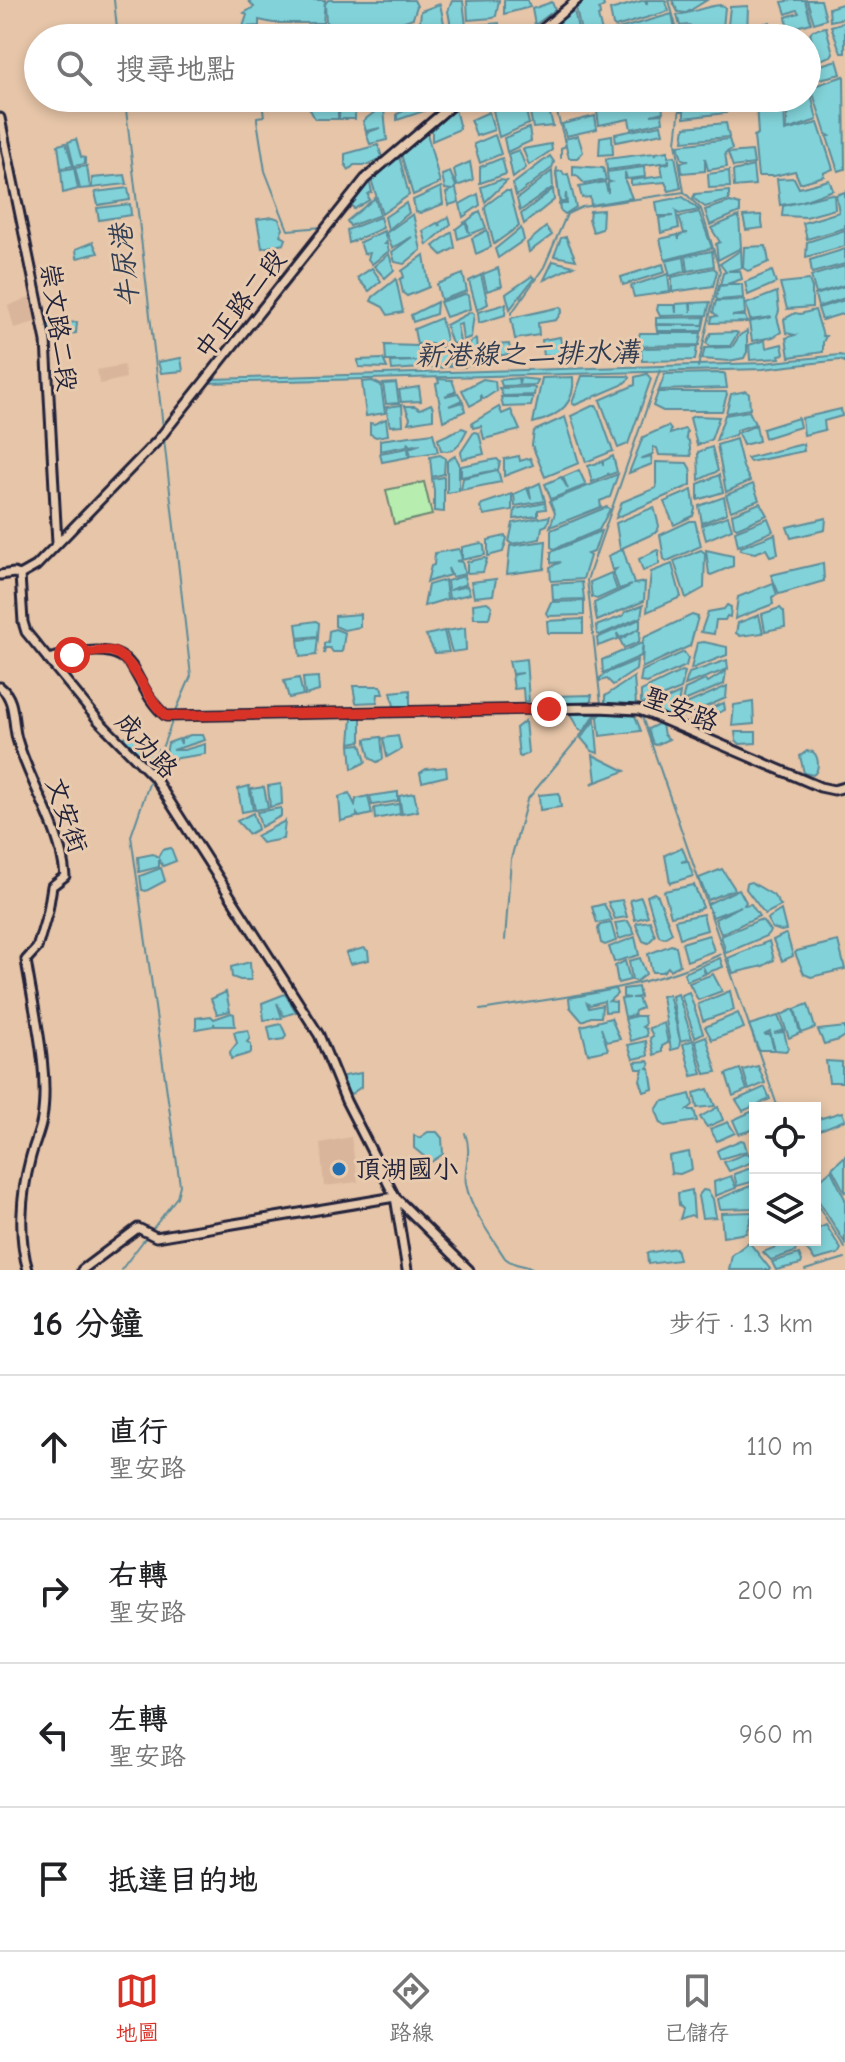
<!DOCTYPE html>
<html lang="zh-TW">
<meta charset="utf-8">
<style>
:root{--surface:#fff;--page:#f6f6f6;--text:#202124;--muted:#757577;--line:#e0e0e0;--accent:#d93025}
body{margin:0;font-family:"Comic Neue","LXGW WenKai TC",sans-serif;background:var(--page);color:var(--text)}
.controls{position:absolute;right:24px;bottom:24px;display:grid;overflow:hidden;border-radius:0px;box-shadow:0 4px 12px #0003}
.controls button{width:72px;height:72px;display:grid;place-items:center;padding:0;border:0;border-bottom:2px solid var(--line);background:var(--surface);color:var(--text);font:40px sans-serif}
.stop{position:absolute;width:24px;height:24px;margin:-18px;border:6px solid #d93025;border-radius:50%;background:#fff}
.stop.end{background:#d93025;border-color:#fff;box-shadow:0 2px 8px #0008}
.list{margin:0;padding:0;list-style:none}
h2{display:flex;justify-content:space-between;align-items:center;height:104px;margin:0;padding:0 32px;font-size:34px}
h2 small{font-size:26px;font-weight:400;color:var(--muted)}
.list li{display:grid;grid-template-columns:52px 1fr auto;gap:24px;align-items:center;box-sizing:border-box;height:144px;padding:0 32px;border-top:2px solid var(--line)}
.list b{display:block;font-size:30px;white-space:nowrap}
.list p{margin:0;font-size:26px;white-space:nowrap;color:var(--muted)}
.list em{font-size:26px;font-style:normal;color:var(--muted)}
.icon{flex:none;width:44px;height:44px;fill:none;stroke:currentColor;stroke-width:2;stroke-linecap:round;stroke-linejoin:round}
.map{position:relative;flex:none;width:845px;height:1270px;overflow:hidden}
.search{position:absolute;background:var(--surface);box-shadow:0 4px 12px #0003;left:24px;right:24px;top:24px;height:88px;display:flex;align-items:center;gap:20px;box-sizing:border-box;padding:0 28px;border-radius:44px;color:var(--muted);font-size:30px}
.sheet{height:680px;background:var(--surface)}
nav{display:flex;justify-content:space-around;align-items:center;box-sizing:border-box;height:112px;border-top:2px solid var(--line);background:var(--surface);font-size:22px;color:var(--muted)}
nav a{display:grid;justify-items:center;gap:4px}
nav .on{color:var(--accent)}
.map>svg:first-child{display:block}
.built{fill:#d9b69b}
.green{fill:#b7edae;stroke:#6c8874;stroke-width:2}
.water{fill:#82d3d9;stroke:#5c8c9a;stroke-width:2}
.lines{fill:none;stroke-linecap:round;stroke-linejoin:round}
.stream{stroke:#5c8c9a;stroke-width:2}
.secondary-casing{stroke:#22223b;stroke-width:13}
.secondary{stroke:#e8cbaf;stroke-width:7}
.route{stroke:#d93025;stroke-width:10}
.poi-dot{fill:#1f6fb2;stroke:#e8cbaf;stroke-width:3}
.labels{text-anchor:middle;stroke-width:6;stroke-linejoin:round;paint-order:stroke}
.street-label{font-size:26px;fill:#22223b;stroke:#e8cbaf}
.poi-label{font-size:26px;fill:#22223b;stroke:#e8cbaf;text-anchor:start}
.water-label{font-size:28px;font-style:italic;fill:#303d53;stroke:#e8cbaf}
</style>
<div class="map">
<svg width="845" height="1270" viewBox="0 0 845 1270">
<rect width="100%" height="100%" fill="#e6c5a8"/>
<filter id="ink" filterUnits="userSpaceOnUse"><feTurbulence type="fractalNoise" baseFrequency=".0125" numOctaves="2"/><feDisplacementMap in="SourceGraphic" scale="16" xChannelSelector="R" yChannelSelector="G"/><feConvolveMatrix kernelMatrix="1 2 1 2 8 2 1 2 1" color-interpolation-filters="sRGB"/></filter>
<g filter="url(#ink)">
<!-- built -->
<g class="built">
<polygon points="34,295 39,321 14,328 8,306"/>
<polygon points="124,365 126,378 100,384 97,370"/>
<polygon points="351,1137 358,1182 324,1186 320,1143"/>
</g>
<!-- green -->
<polygon class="green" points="424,482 432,515 394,524 386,490"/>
<!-- water -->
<g class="water">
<polygon points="248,0 325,0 323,23 273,23 259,20 259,26 243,27 247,15 244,13 254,7"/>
<polygon points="328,0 414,0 417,6 413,18 377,31 326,23 325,4"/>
<polygon points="499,0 496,16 493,18 468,20 467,1"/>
<polygon points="504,0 527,0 530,7 504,14"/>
<polygon points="585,0 602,0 604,6 599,9 600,15 598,16 602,32 582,37 576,8"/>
<polygon points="645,0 647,5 647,0 665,0 669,11 615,27 613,25 610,10"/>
<polygon points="672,0 707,0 686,13 678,12"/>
<polygon points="791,0 805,0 811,23 788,29 786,17 799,13 797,10 786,14 782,2"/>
<polygon points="807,0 821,0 826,19 814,23"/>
<polygon points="452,1 463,1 466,26 499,23 500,38 453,38 448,11"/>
<polygon points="552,2 555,10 535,25 532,9"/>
<polygon points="845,3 845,18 830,21 829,8"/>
<polygon points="440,4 447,38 429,38 420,22 421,11"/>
<path d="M721,5L725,7L722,38H682L689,35L693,28L689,25L680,26L677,15C693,13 705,6 721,5Z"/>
<polygon points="748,6 747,34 727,35 730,7"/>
<polygon points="574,10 578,29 564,33 559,22"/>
<polygon points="672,14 675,28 639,38 617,38 615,30"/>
<polygon points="418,22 426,38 401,38 400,26"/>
<polygon points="770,22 775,35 780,34 780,38 751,38 751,27"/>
<polygon points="845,22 845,53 841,53 831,26"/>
<polygon points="826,27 833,53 831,56 807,64 807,53 814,48 810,33 813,30"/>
<polygon points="313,30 363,34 364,38 313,38"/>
<polygon points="837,60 841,74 815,80 807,85 807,69"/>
<polygon points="844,76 845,169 838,171 827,137 830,136 826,134 811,87"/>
<polygon points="810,89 817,120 787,130 787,98 807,98 807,90"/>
<polygon points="539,98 547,98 548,104 512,111 526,111 529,124 499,137 493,110 511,105 513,102"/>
<polygon points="595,98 613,98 614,104 643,98 661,98 663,112 651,115 662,114 663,122 631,129 629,119 599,125"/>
<polygon points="728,98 724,101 726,113 684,118 684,111 681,111 684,102"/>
<polygon points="784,98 785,131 818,123 833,169 823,173 824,176 800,183 795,171 774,176 758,176 754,136 758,134 756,104"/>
<polygon points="305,100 338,102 338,119 315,119"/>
<polygon points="340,101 355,102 355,119 339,119"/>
<polygon points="425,101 428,106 424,111 397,120 397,114"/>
<polygon points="545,108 549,110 553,126 533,128 530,112"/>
<polygon points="455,109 460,129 432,141 432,130"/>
<polygon points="384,110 387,140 370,144 366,133 380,128 366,131 363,121 376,111"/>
<polygon points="489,112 494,130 476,136 471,120"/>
<polygon points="595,116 597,129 566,136 562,124"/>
<polygon points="726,123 729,137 683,141 685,127"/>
<polygon points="661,125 663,133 616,142 615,134"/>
<polygon points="529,128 531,141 507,152 504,138"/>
<polygon points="427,133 440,183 413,195 401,154"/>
<polygon points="495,135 501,154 480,163 474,144"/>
<polygon points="612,135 613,154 599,155 600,137"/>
<polygon points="578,136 583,152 577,158 569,158 564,139"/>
<polygon points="76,139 81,157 85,158 85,164 74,166 68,142"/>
<polygon points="729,139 732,149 725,153 727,167 708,170 705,158 705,171 682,173 681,162 689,161 682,159 678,145"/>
<polygon points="66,143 73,166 61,168 58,145"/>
<polygon points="551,144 552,150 529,165 523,149"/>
<polygon points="378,145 382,157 368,165 354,165 349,170 345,164 345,154"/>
<polygon points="519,150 526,168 513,178 508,154"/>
<polygon points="668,151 668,157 675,156 681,188 669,191 665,182 631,185 631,180 663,176 661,165 669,163 669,159 668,162 607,170 606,159 654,153 655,156 655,153"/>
<polygon points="752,151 754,164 733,167 728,153"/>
<polygon points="399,156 409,195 382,214 371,179"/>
<polygon points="550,156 554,162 552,168 516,196 513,184"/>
<polygon points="502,158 506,174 480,183 480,167"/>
<polygon points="470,162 473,180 457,186 454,169"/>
<polygon points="87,166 90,188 80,189 75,168"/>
<polygon points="573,166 603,168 606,180 585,184 576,175 573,176"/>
<polygon points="753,166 755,185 734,187 733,171"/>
<polygon points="644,167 645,177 627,179 625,172 625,181 632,198 591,205 590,197 582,198 579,187 605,182 608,193 608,183 611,182 608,181 607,172"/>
<polygon points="74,168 78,189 63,193 61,170"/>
<polygon points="552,171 553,187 520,211 517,199"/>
<polygon points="562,171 564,175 568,174 576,207 565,214 560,210 559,204 567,204 566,193 565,202 560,202 556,172"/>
<polygon points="729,171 730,187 709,188 708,174"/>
<polygon points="450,172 456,186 454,189 456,189 459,202 449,205 446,193 452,190 445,189 442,175"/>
<polygon points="125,175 127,184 92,188 92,178"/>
<polygon points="794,178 799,188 829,180 833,190 800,202 780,205 777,179"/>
<polygon points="369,180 372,192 368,194 369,200 354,209 350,202"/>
<polygon points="500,180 507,181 485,202 481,187"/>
<polygon points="441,187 443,204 420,213 416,212 413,200"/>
<polygon points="128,188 130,200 98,205 95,192"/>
<polygon points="553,189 554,200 524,224 521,214"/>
<polygon points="505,191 510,191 519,226 494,244 485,209 486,205"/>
<polygon points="729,191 729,200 705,207 693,198 695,194"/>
<polygon points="845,192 845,228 807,239 803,223 839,212 836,195"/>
<polygon points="478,194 480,205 463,217 460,204"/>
<polygon points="831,194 834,195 835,209 806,217 782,216 783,206"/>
<polygon points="683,197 699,210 679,214 676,211 679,228 661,233 659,218 673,216 658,216 656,202"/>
<polygon points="375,198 380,215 350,226 347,221"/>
<polygon points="730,202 740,205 740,212 710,225 705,210"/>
<polygon points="406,203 409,213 388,230 385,217"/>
<polygon points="130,204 131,215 99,220 97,208"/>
<polygon points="603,210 602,229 593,232 589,219 590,211"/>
<polygon points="480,211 486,228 458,239 456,229 465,222 469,233 467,221"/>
<polygon points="699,212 712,248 665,260 660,239 678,235 679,240 679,235 688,233 684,233 679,217"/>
<polygon points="413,214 421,250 404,264 395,262 392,252 412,237 392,248 386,233"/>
<polygon points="761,215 763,228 746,230 743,216"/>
<polygon points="739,216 741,248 718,260 716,244 720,242 711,228"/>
<polygon points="273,217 279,219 283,229 280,235 286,239 284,244 262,248 257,219"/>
<polygon points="380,217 383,228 349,243 347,230"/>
<polygon points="449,217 451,224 427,245 423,231 437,223 440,226 439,223"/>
<polygon points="546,227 552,235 529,252 527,243"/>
<polygon points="521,228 524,240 498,258 495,249"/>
<polygon points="487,230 491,247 476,254 472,238"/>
<polygon points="845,230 845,246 806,257 807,242"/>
<polygon points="384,231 387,242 385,244 387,244 389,251 372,264 368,259 370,253 364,254 360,242"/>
<polygon points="452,232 455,248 442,255 433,246"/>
<polygon points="566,237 576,260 554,256 561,238"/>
<polygon points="93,242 98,253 77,258 76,249"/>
<polygon points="766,246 769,262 748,271 743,268 744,247"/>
<polygon points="845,249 845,264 812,273 810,260"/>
<polygon points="741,250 742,268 728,271 740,271 742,279 727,284 742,284 743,298 718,300 716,298 719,286 727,285 720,285 723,273 726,272 720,264"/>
<polygon points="712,251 714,266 688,271 686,256"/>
<polygon points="389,254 394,270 385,278 374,266"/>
<polygon points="424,255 429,287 407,296 403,293 400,279 404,277 402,271"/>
<polygon points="684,257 686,271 670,276 666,261"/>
<polygon points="553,261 574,266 544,280"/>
<polygon points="663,264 665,272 623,285 621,277"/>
<polygon points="845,266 845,285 816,294 811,276"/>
<polygon points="372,268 381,281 369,291 357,278"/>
<polygon points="498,268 502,286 487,291 483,274"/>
<polygon points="714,268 717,271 713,286 672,292 672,277"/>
<polygon points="772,271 776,283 748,295 745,282"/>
<polygon points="463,274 467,291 441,300 437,284"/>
<polygon points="668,274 670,292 634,297 631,286"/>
<polygon points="481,275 488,304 477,310 469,281"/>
<polygon points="532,276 534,278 510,309 506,294"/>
<polygon points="396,279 403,312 388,315 383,307 371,301 373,297"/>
<polygon points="809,280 812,288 812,307 787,309 780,283"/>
<polygon points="845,286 845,298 818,307 815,295"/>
<polygon points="777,292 779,311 777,317 781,332 773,337 752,341 749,322 772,317 750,320 746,304"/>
<polygon points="465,294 468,295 470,309 446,317 440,302"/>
<polygon points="744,300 745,314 732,316 745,316 747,322 711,323 712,317 717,316 713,312 716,301"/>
<polygon points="845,300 845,313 822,320 818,308"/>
<polygon points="437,302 436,314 413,322 411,315"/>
<polygon points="710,302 707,315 660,316 657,310 658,305 675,305 676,313 676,304 690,303 691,312 691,303"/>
<polygon points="506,304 505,315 479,323 478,312"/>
<polygon points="561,307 562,311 556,320 538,323 539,335 515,339 511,318"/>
<polygon points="815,310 823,336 826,336 823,342 823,352 789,357 786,338 795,335 786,333 784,319 795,313 800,314"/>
<polygon points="471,312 474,314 471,337 463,340 461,324 457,325 460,342 452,344 446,325"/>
<polygon points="705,317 702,331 657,331 656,325 703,325 656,324 656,318"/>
<polygon points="441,318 447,344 417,344 414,329"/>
<polygon points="77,322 76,333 48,336 47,325"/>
<polygon points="747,331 747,352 744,358 729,361 702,359 705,348 732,347 740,335"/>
<polygon points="640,333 701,333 699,345 636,346"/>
<polygon points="711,333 736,332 738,333 730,346 710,346 706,343"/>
<polygon points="560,337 562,347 571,346 573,353 544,356 542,340"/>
<polygon points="476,339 478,366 468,365 466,360 465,367 452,366 449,347 463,345 465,354 465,345"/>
<polygon points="765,340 766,348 782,344 784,354 779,355 780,358 750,360 749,345"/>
<polygon points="509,344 511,354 481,358 481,346"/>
<polygon points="385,345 418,346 421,368 392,370 391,362 417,361 386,361"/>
<polygon points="420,347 430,347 436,368 423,368"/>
<polygon points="434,347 446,348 451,366 439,368"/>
<polygon points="697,347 695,360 642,361 641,348"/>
<polygon points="839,355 845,356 845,362 840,360 763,369 207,383 211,379 764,363"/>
<polygon points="181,358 183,371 161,373 158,362"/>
<polygon points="383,359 387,368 359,367 358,360"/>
<polygon points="723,373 725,374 727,388 659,390 665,374"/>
<polygon points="647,374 651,379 628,444 618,448 600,400 635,385 635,377"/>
<polygon points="582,376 629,376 630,378 622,385 575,405 572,403"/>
<path d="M573,377C576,404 558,417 533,423L542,378Z"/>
<polygon points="518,378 519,384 520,378 538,380 536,385 502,386 500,380"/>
<polygon points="438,379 452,380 456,391 445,396 458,393 462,400 449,406 463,402 465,411 443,421 436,384 439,383"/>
<polygon points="483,379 495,381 496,391 484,399 481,396 481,400 470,406 462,390"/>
<polygon points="372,381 381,385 385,413 366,416 362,382"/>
<polygon points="396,383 399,403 386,404 383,384"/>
<polygon points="419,387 421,401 401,402 399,390"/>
<polygon points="532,387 535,388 534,395 503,396 499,388"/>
<polygon points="746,391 749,394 750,409 726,413 731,394"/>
<polygon points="658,392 726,392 727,394 722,411 663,411 653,406"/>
<polygon points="501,397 532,397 533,398 531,406 503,407"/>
<polygon points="431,404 433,408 433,419 408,423 410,418 405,406 415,406 420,409"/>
<polygon points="402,405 403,425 390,426 386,407"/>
<polygon points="592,406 597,406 613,451 586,462 571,416"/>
<polygon points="499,407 502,414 511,410 520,430 484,439 481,426 473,428 472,423"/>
<polygon points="841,409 842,416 824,421 825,430 804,435 802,418"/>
<polygon points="749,411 755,424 737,430 735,435 716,441 725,415"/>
<polygon points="694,416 719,417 711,440 697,445 690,418"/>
<polygon points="565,417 579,463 545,477 532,445 534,431"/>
<polygon points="798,418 800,427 765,438 763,429"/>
<polygon points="386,419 388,435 376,437 370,434 370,423 374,424"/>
<polygon points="756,425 759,441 743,445 738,433"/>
<polygon points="668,426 671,430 670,434 685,429 687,432 686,438 689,441 691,456 659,455 657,448 653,447 653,454 640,459 651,456 652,464 629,473 643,437"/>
<path d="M462,428L467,430C460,442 457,455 441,450L438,439Z"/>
<polygon points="474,432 479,433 484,454 462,459 461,452"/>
<polygon points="433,433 438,452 411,456 409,448 421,444 409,446 408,442 407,446 380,451 380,440"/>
<polygon points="736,439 743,467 750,481 726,492 717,445"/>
<polygon points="803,444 804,451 750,462 747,458"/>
<polygon points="712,447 718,471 699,480 698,452"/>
<polygon points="408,448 409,457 382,462 380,453"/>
<polygon points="440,455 445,458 444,474 432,477 430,457"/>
<polygon points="455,456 459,463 459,491 447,493 447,461"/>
<polygon points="519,456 520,461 530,458 533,465 504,476 504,459"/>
<polygon points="613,456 617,472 609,475 608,473 608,475 592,482 588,466 601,462 603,464 603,461"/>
<polygon points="497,459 500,462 498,470 501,482 461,490 463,478 497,470 461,477 461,466"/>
<polygon points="656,462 687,463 691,470 691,485 616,518 622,502 656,488"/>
<polygon points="579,470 586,485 551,499 545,484 561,477 568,489 563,477"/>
<polygon points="618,474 610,497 600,501 601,507 550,527 555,513 550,501"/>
<polygon points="719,475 723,492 698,500 698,484"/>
<polygon points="444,477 444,512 434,511 434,490 432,479"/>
<polygon points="540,483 545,501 515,506 514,494 527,488 531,499 529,488"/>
<polygon points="753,484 759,500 731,511 726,495"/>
<polygon points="692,490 695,509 693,516 674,525 664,502"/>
<polygon points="512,494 512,510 484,515 480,507 482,504"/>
<polygon points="724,497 727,513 702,523 699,506"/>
<polygon points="545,503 546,509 538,510 538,516 514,519 515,509"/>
<polygon points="760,503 767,515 737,528 734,526 732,514"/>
<polygon points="607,507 610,509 599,530 554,549 551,547 551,530"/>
<polygon points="654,507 659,526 657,532 620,549 616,523"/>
<polygon points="550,516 547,525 542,527 540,539 511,544 509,542 513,523"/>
<polygon points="728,516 732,529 706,540 702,525"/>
<polygon points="768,518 773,531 738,546 735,531"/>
<polygon points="826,518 825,530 791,538 787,527"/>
<polygon points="690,521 695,521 701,546 667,561 664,559 660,535"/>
<polygon points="601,531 594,552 587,554 590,556 583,579 551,581 550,567 561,562 551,563 551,552"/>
<polygon points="775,534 778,554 770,556 766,549 755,553 740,550 741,547"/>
<polygon points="505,536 507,538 503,552 488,556 488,540"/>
<polygon points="546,541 544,569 507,574 510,546"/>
<polygon points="481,543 484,546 485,555 456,561 462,562 465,574 452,577 448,568 450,575 427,582 431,566 434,565 435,553 459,549 462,559 462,547"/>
<polygon points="623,549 634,584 645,582 644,601 597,621 594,603 632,585 619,589 613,572 616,569 612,570 608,556"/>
<polygon points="657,550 659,551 659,564 643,571 639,559"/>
<polygon points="701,550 705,553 704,588 686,598 674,561"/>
<polygon points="706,550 733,556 733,566 711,575 709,574"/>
<polygon points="484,558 487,559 483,572 467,573 467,562"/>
<polygon points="823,563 824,581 779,594 771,575"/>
<polygon points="672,564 681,597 647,612 651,572"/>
<polygon points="611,573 617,590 597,599 592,597 590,582"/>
<polygon points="464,576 466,584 450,590 467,586 470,594 449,599 447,581"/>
<polygon points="496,579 493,595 474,597 471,582"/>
<polygon points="445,580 447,599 424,606 428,585"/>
<polygon points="582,582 584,599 553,600 552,584"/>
<polygon points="773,583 777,595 772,597 773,604 735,619 738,597"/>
<polygon points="584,601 584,615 548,616 546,613 551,602"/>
<polygon points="487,602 492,606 489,618 474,618 473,604"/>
<polygon points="643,605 641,617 600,635 597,634 596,626 623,616 625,612"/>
<polygon points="727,605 731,607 730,617 727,616 725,620 716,620 714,634 701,632 708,612 724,609"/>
<polygon points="780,608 784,612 785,627 765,631 762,614"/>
<polygon points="360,614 360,627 344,630 335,626 335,616"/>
<polygon points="692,615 698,617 690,646 642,668 643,643 641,656 603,673 602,660 642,643 645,637"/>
<polygon points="759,615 763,633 740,636 736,633 738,623"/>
<polygon points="583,619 583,633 548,633 547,621"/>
<polygon points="640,619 640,628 636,630 640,631 639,642 624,648 620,640 635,631 620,638 617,633 618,639 598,646 597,638"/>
<polygon points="316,621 319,623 318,636 298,638 296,624"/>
<polygon points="465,628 466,650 452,652 446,631"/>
<polygon points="335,629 345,633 342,652 333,652 330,648 325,648 324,654 324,643 328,643 329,631"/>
<polygon points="444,631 449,652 435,653 426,635"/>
<polygon points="318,638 316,655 300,657 298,640"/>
<polygon points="704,642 727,647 727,655 691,669 697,643"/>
<polygon points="684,652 688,658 686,666 647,683 640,682 642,671"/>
<polygon points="526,659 529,701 524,702 523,688 514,689 512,675 523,673 512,674 509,661"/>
<polygon points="637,660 636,670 613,685 607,679 600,681 600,678 606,673"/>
<polygon points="727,660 728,669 685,685 689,673"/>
<polygon points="682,671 685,672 681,689 644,704 641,702 641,691"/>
<polygon points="726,671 724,684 682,702 685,689 705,680 708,682"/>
<polygon points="318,677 319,691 305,695 303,678"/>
<polygon points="634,677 636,705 605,703 605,696"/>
<polygon points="299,678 303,695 289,698 284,681"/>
<polygon points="353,686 381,686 383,694 378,694 377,702 356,703"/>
<polygon points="727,686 726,698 680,718 682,706"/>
<polygon points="410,690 410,706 394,706 391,692"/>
<polygon points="680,693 676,718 647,708"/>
<polygon points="592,695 590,705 551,706 550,703 552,696"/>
<polygon points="753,702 754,724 732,726 734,705"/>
<polygon points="724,703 725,710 687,726 698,713"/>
<polygon points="568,711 598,711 583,731 579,730"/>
<polygon points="602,713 635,716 641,731 600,736 598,717"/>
<polygon points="361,717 361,741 350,743 352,718"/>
<polygon points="595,720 598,753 592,751 581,738"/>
<polygon points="525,721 528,753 521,757 519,756 516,728"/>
<polygon points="658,724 662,725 664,735 669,739 656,745 653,744 648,729"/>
<polygon points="735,732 756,732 756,743 740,744 736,740"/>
<polygon points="136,735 143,746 157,749 153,760 143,757 122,740 122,737"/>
<polygon points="190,735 203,735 205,740 173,750 184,750 205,744 205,754 165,760 168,743 179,739 181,744 181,739"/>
<polygon points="398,736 401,749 387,757 383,738"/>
<polygon points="381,737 383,759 377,762 370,758 366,742 366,739"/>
<polygon points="361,744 366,762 352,769 350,745"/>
<path d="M807,751L813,752C819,757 820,770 813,775L804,773L800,756Z"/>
<polygon points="593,755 625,771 591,784 596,781"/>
<polygon points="446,767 447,776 422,782 420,773 426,769"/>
<polygon points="281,784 282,804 270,807 268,786"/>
<polygon points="249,786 253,810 242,812 238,789"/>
<polygon points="264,787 268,808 255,810 251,789"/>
<polygon points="398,792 398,801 372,805 370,796"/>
<polygon points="349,793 355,805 356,799 368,796 372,814 359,817 357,814 357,817 341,821 339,797"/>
<polygon points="414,793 418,811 402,814 399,796"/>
<polygon points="559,793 561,807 540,810 539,795"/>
<polygon points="399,804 400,814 375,819 374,808"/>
<polygon points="281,808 281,816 261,827 257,812"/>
<polygon points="253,813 258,829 249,834 237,821"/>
<polygon points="285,821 283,839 262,843 256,836"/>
<polygon points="682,847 687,860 681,862 688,861 693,876 670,883 665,855"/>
<polygon points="171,848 176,861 163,866 159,860 159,867 139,872 138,857 153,854 158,857 162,850"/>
<polygon points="161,868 165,881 146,891 142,890 140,876"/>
<polygon points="722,869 735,889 708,900 699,878"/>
<polygon points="751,882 773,895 781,906 765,914 746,889 747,883"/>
<polygon points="694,885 703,907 698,910 671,916 664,891"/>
<polygon points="739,889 746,902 744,905 751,904 759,916 721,934 715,919 741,906 713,917 707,904"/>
<polygon points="654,893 658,896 672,933 664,938 659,936 647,896"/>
<polygon points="641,897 648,916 635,920 630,900"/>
<polygon points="622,900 627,917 615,919 608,902"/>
<polygon points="604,904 612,920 597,923 592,907"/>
<polygon points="781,910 786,930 781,931 772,928 767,919"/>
<polygon points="703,914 707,930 680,938 675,920"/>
<polygon points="759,920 763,921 770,931 766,936 726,953 721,936"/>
<polygon points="628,921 635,934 619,939 615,923"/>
<polygon points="650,921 655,936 648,943 643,941 636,925 637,923"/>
<polygon points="611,923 616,941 605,945 601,943 598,929 600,925"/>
<polygon points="785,934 787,935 793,956 782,961 773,940"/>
<polygon points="709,935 714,951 687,961 682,943"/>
<polygon points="635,937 639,955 614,962 609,947"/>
<polygon points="769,941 774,960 763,966 733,973 728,958"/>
<polygon points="838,941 845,969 811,977 804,974 795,953 797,951"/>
<polygon points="671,945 676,947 680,965 670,970 668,967 663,972 652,972 648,954"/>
<polygon points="364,948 368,951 369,960 350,964 346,953"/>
<polygon points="640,958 646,974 637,981 632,980 629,961"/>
<polygon points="720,958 723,967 706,973 703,967 705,974 687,981 684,973"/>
<polygon points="625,961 630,980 618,983 615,966"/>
<polygon points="250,962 251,980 240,980 232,977 231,967"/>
<polygon points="713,974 722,991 698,1000 689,983"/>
<polygon points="638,987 640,997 632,998 638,998 642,1008 635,1011 634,1015 625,1017 621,999 630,998 623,997 623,989"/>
<polygon points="615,989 617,994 609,1001 616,1002 616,1011 605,1012 604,1001 590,1005 587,1003 589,1008 602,1005 601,1017 591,1017 582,1021 570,1007 569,998"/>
<polygon points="730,991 734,1010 703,1021 698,1004"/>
<polygon points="226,992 230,1011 217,1014 211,999"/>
<polygon points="689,992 703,1033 695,1037 681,995"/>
<polygon points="285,994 296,1012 284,1016 277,1003 282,1018 264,1020 262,1003"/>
<polygon points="678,994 692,1038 680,1041 679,1048 671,1050 662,996 669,995 680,1040 672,996"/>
<polygon points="808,1004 815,1028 801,1033 795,1009"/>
<polygon points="794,1009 800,1033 789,1038 781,1015"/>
<polygon points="231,1013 234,1014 235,1026 215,1026 214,1023 214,1026 196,1029 196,1018 211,1016 214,1019"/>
<polygon points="738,1013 744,1028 712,1040 705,1027"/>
<polygon points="636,1016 644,1016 645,1025 642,1027 646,1029 647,1036 631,1041 625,1019"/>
<polygon points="778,1016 784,1030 774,1033 784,1032 788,1048 786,1051 775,1050 770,1032 764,1035 770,1035 774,1050 759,1050 749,1025"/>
<polygon points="611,1018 620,1039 606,1042 601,1028 608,1050 588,1054 581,1026"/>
<polygon points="664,1023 668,1043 662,1046 662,1052 654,1055 650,1038 653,1036 649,1028"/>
<polygon points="281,1024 286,1035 284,1039 271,1041 268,1027"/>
<polygon points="845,1027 845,1036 839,1040 824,1044 818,1030"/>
<polygon points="248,1030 250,1038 247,1042 251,1044 251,1053 231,1059 230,1052 237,1043 234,1032"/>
<polygon points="706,1036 717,1072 705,1074 695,1040"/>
<polygon points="693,1040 702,1074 692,1076 683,1044"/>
<polygon points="646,1041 648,1056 633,1059 628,1045"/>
<polygon points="648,1061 650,1065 647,1068 650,1069 653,1089 644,1092 640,1080 643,1069 637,1069 635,1062"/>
<polygon points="826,1061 842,1062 842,1082 829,1082"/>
<polygon points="758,1066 765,1083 749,1090 743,1070"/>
<polygon points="740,1069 747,1090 733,1096 726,1074"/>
<polygon points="361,1073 361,1087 351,1094 346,1094 339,1077"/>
<polygon points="765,1087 770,1099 743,1111 736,1100"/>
<polygon points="708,1089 715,1106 697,1108 694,1093"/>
<polygon points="690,1094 693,1105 687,1110 694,1110 697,1121 665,1126 661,1123 656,1110 661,1102"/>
<polygon points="718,1107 723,1120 707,1127 700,1117"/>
<polygon points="755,1110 755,1129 739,1134 733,1120"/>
<polygon points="842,1112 845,1120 815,1132 815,1120"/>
<polygon points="728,1122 735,1133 717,1141 710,1129"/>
<polygon points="428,1132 437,1132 442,1138 443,1154 431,1162 414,1148 414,1135 419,1138"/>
<polygon points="741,1140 744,1141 747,1151 720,1159 717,1151 720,1149"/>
<polygon points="755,1149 755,1161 729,1171 724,1162 747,1153 751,1156 750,1151"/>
<polygon points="689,1152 692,1169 680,1174 671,1173 669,1156"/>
<polygon points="845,1156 845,1193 832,1168"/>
<polygon points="751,1168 755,1173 755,1181 737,1186 734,1174"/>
<polygon points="831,1170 845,1199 845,1243 815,1195 815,1184"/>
<polygon points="731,1176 736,1188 715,1196 714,1182"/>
<polygon points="755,1184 755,1208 720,1209 718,1199"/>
<polygon points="692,1190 694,1217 691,1215 680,1219 683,1209 679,1205 678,1193"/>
<polygon points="703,1190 708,1191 713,1199 716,1217 702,1218 698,1196"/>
<polygon points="753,1212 746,1233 723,1237 721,1213"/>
<polygon points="826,1225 841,1249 838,1254 815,1260 801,1243 815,1240 815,1230"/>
<polygon points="791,1241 796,1249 795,1252 771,1260 763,1252"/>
<polygon points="749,1242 770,1269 769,1270 729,1270 732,1255"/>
<polygon points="676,1248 679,1260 648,1264 647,1253"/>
<polygon points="799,1254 802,1261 801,1264 776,1270 772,1262"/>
</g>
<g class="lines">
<!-- stream -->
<g class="stream">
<polyline points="114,0 118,38"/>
<polyline points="669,0 679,38"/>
<polyline points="261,98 264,116 257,117 257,120 265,171 288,230 322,227 358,182"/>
<polyline points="553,98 566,146 561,148 561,158"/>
<polyline points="681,98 676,142 684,192 701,209 720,271 698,367"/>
<polyline points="125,101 163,427"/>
<polyline points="435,124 466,98"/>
<polyline points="557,168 556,174 560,205"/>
<polyline points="511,314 544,267 567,214 582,207 684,192"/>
<polyline points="164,439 191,676 175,713"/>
<polyline points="641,714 778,1108"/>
<polyline points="153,772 173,719"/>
<polyline points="151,778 131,836 180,1185 177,1197 151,1231"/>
<polyline points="505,940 511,859 527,800 599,713 601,704 587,580 660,370"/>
<path d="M480,1010C562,997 645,990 721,954"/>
<path d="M465,1133C473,1155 463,1166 466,1184C471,1210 491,1236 505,1258C515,1267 525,1264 535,1270"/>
<polyline points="815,1201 845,1248"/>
<polyline points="121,1270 147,1236"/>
<polyline points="805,1270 845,1258"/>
</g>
<defs>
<g id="secondary">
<polyline points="532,38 577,0"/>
<polyline points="0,118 46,341 57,543"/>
<polyline points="0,575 14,573 20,575"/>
<polyline points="20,575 23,622 26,632 98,720 154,777 319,1035 346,1101 395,1197 469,1270"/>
<polyline points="20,575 36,566 158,440 365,179 460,98"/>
<path d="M48,659C73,653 119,640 134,670C143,686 151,704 166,716L598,708L639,710L650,714L820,787L834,790L845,787"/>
<path d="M0,687C16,699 12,720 17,739C30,785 61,827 65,876L52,886L48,911L37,948L26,960C33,1008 50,1070 42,1119C40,1133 33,1146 30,1160C21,1194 18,1237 28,1270"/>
<polyline points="82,1270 138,1228 156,1237 395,1197 407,1270"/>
</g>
</defs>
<!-- secondary casing -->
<use href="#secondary" class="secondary-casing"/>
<!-- secondary -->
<use href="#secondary" class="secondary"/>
</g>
</g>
<g class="lines" filter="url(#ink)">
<!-- route -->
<path class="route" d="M72,655C84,654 98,650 110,651C134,655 146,700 166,716L549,709"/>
</g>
<!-- markers -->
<circle class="poi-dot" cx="339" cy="1169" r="8"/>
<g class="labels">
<!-- street labels -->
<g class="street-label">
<text transform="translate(240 304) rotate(-52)" y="9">中正路二段</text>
<text transform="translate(59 327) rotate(82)" y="9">崇文路二段</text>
<text transform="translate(681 709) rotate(21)" y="9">聖安路</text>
<text transform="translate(147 745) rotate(48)" y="9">成功路</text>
<text transform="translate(67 815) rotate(71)" y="9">文安街</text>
</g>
<!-- poi labels -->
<g class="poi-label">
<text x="355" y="1178">頂湖國小</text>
</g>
<!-- water labels -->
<g class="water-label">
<text transform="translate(124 266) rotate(-96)" y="10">牛尿港</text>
<text transform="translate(527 353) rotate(-1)" y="10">新港線之二排水溝</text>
</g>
</g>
</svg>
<div class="controls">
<button><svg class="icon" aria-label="locate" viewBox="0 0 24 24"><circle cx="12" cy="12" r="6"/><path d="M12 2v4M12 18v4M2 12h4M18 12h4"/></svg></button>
<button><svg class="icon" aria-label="layers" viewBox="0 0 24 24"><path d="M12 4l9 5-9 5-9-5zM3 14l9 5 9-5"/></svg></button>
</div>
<div class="stop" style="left:72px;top:655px"></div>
<div class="stop end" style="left:549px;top:709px"></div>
<div class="search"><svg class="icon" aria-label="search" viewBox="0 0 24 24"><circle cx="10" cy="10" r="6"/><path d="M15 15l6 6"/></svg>搜尋地點</div>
</div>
<section class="sheet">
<h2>16 分鐘<small>步行 · 1.3 km</small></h2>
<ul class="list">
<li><svg class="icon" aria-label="ahead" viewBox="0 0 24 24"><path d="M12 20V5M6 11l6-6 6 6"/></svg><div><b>直行</b><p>聖安路</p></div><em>110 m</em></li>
<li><svg class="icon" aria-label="right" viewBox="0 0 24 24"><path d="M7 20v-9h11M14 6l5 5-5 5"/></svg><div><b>右轉</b><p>聖安路</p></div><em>200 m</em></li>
<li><svg class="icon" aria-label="left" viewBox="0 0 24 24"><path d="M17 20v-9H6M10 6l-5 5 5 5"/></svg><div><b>左轉</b><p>聖安路</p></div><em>960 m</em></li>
<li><svg class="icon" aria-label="arrive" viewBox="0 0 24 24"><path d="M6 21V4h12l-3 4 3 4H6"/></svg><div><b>抵達目的地</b></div></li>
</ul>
</section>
<nav>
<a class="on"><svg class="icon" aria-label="map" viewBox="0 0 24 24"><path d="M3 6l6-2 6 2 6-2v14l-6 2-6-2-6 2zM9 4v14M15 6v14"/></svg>地圖</a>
<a><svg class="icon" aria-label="directions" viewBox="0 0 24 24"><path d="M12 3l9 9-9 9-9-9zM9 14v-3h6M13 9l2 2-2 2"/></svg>路線</a>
<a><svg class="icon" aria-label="saved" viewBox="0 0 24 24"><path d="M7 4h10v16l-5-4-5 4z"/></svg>已儲存</a>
</nav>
